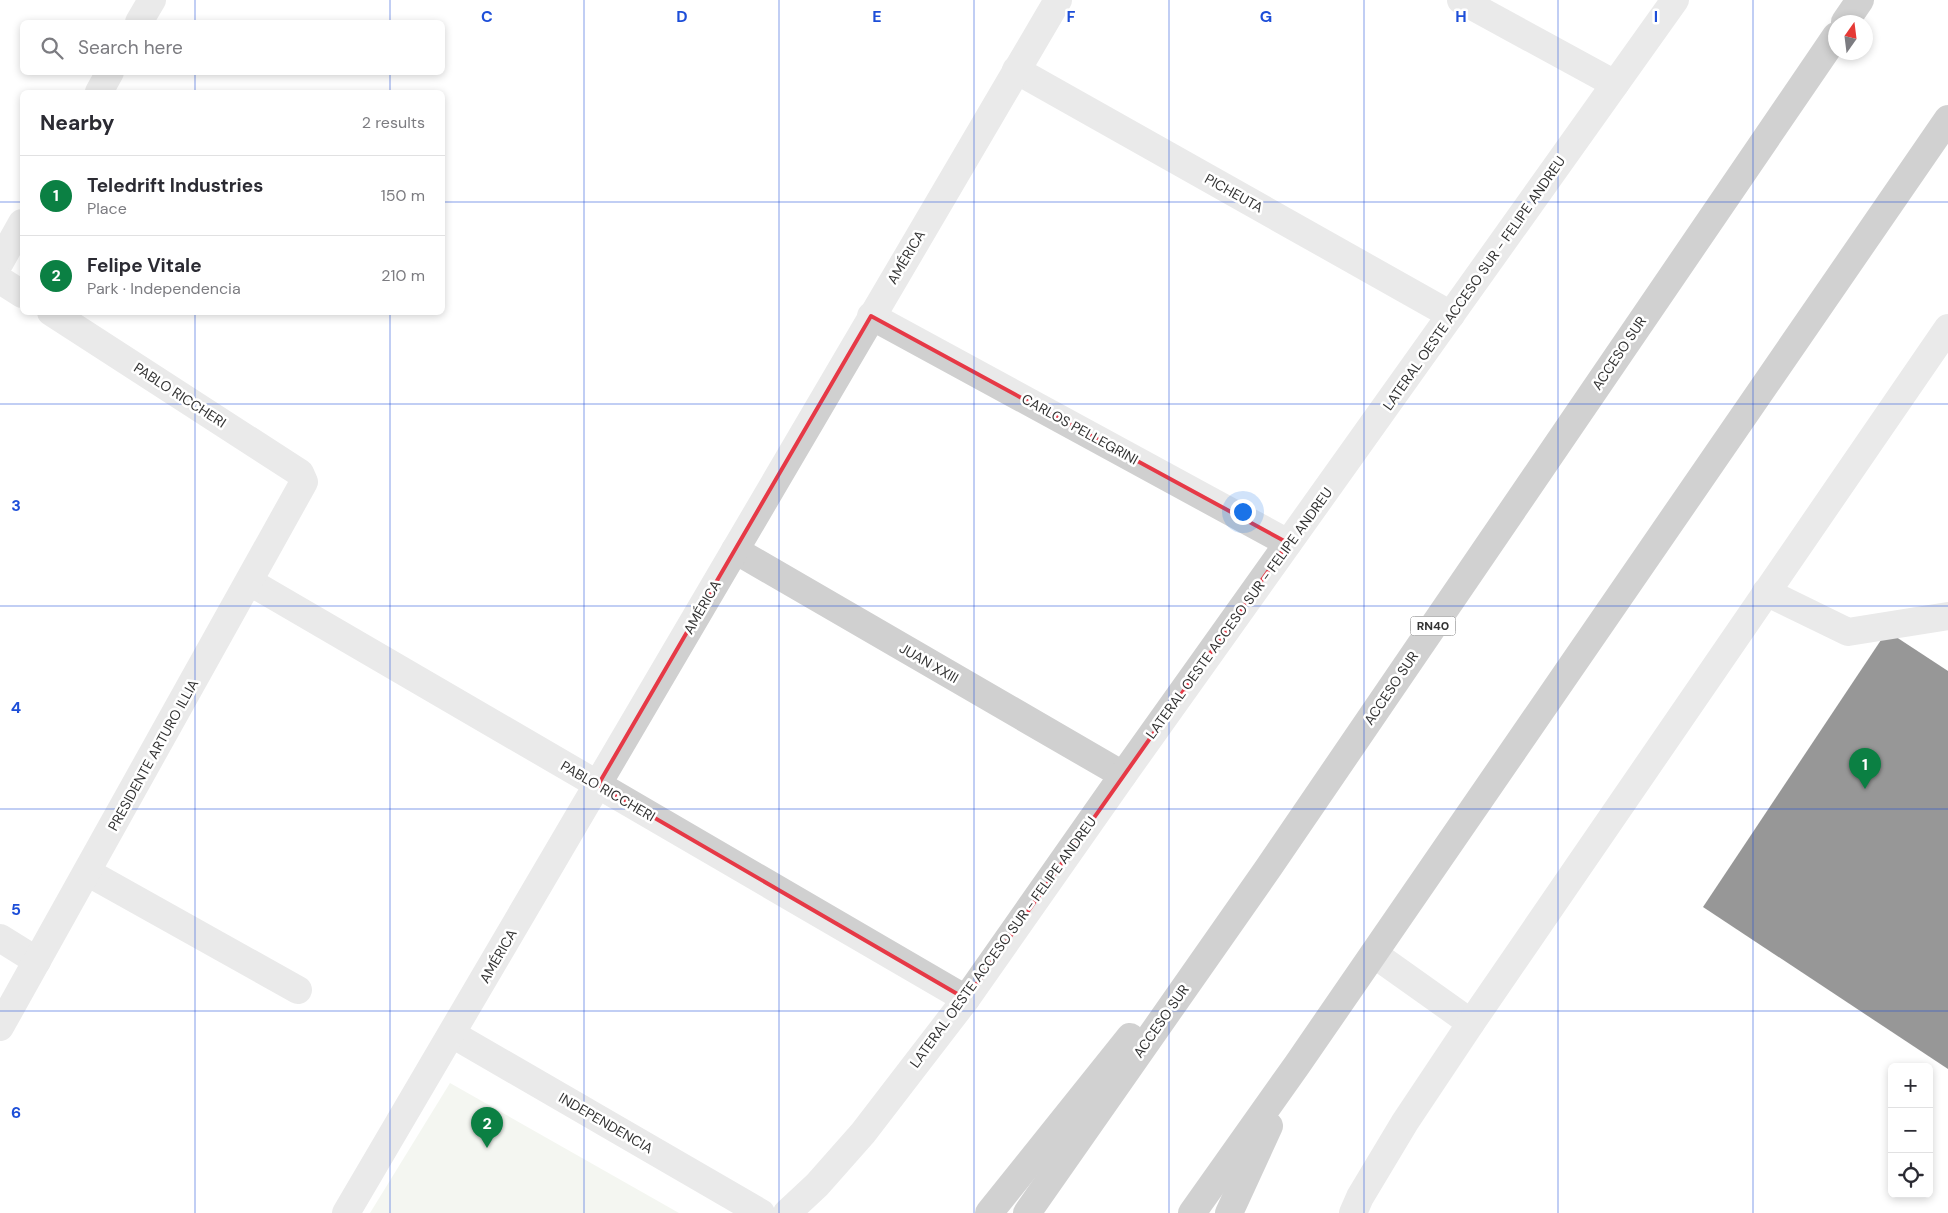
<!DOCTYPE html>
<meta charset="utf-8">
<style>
:root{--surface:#fff;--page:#f7f7f7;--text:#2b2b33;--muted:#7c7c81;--line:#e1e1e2;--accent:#0b8043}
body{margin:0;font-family:"DM Sans",sans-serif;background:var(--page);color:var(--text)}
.controls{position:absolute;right:15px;bottom:15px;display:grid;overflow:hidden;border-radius:8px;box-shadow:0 2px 8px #0003}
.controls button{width:45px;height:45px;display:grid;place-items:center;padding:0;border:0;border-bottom:1px solid var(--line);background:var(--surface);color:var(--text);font:25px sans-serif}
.compass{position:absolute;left:1828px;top:15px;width:45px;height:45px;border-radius:50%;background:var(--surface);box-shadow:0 2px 8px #0003;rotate:14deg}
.you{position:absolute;left:1242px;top:511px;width:18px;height:18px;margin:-12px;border:4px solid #fff;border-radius:50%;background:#1a73e8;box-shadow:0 0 0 8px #1a73e833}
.badge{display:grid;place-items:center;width:32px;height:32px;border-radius:50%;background:var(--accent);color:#fff;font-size:16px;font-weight:700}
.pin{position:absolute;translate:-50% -41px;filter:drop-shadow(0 1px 2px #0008)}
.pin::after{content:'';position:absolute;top:26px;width:18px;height:15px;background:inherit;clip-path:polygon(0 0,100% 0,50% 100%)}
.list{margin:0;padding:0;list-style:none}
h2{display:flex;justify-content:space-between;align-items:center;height:65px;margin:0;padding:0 20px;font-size:21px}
h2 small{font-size:16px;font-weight:400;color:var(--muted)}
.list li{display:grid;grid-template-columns:32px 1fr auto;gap:15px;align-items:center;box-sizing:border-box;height:80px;padding:0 20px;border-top:1px solid var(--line)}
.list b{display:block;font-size:19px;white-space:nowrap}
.list p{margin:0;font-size:16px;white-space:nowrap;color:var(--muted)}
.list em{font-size:16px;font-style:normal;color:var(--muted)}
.icon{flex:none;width:28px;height:28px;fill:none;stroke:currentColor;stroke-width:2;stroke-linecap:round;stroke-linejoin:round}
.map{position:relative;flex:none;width:1948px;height:1213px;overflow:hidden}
.search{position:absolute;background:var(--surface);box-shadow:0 2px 8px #0003;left:20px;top:20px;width:425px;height:55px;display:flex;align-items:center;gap:12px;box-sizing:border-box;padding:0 18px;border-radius:8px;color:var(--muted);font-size:19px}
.panel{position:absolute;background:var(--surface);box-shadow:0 2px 8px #0003;left:20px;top:90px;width:425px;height:225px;border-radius:8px}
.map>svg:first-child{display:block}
.green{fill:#e6ecdf}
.building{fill:#1a1a1a}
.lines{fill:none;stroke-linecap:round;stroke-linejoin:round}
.minor{stroke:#d0d0d0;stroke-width:28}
.highway{stroke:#9a9a9a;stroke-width:28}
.marked{fill:none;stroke:#e63946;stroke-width:4;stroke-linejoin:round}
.grid{fill:none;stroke:#1d4ed8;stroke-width:1;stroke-opacity:0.55}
.labels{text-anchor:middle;stroke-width:5;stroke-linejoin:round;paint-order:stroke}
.shield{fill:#fff;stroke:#707070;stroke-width:1}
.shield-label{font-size:12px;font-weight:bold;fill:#333}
.street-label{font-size:14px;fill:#333;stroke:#fff}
.grid-label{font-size:16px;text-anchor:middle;font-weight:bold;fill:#1d4ed8;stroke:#fff;stroke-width:5;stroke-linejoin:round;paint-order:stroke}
</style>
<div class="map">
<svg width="1948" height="1213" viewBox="0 0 1948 1213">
<rect width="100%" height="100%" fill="#fff"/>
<!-- green -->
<polygon class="green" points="450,1083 679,1213 370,1213"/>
<!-- building -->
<polygon class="building" points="1887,631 1948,671 1948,1069 1703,907"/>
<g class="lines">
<!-- minor -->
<g class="minor">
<polyline points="1461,0 1615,84"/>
<polyline points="139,22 152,0"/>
<polyline points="1016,70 1451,315"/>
<polyline points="99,92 110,72"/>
<polyline points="0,262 22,223"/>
<polyline points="0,280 22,294"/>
<polyline points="871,316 1288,543"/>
<polyline points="735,550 1123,775"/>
<polyline points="250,582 966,999"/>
<polyline points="1766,592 1848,632 1948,616"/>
<polyline points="87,872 298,990"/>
<polyline points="0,938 37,961"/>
<polyline points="1374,954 1471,1023"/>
<polyline points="0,1027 304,482 300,473 51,312"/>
<polyline points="452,1034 761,1213"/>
<polyline points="346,1213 1058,0"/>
<polyline points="787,1213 817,1185 863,1133 966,999 1123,775 1675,0"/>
<polyline points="1353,1213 1360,1197 1405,1122 1471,1023 1948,328"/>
</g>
<!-- highway -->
<g class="highway">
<polyline points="1845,22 1860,0"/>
<polyline points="989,1213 1130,1037"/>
<polyline points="1027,1213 1269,867 1836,36"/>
<polyline points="1192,1213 1297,1065 1948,119"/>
<polyline points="1229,1213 1269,1126"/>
</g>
</g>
<!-- marked area -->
<path d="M0 0H1948V1213H0ZM871,316L1288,543L966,999L598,785Z" fill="#fff" fill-opacity=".55" fill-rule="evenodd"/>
<path class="marked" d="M871,316L1288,543L966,999L598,785Z"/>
<!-- grid -->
<path class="grid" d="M195,0V22M390,0V22M584,0V1213M779,0V1213M974,0V1213M1169,0V1213M1364,0V1213M1558,0V1213M1753,0V1213M195,72V92M390,72V92M0,202H22M442,202H1948M195,312V1213M390,312V1213M0,404H1948M0,606H1948M0,809H1948M0,1011H1948"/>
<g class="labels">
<!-- shield labels -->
<rect class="shield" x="1410.5" y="616.5" width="45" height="19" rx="4"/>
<g class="shield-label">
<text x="1433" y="630">RN40</text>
</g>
<!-- street labels -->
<g class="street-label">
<text transform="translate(1234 193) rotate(29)" y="5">PICHEUTA</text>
<text transform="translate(906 257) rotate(-59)" y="5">AMÉRICA</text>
<text transform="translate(1474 283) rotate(-55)" y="5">LATERAL OESTE ACCESO SUR - FELIPE ANDREU</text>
<text transform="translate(1619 353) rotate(-56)" y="5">ACCESO SUR</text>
<text transform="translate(180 395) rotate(33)" y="5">PABLO RICCHERI</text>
<text transform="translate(1080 429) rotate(29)" y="5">CARLOS PELLEGRINI</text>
<text transform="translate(702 607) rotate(-60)" y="5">AMÉRICA</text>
<text transform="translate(1239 613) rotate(-54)" y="5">LATERAL OESTE ACCESO SUR - FELIPE ANDREU</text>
<text transform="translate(929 663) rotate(30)" y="5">JUAN XXIII</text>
<text transform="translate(1391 688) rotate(-56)" y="5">ACCESO SUR</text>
<text transform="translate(153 755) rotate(-61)" y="5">PRESIDENTE ARTURO ILLIA</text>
<text transform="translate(608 791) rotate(30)" y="5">PABLO RICCHERI</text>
<text transform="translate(1003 942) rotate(-54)" y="5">LATERAL OESTE ACCESO SUR - FELIPE ANDREU</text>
<text transform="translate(498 956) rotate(-60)" y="5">AMÉRICA</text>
<text transform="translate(1161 1021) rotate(-55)" y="5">ACCESO SUR</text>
<text transform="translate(606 1123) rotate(30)" y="5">INDEPENDENCIA</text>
</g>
</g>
<g class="grid-label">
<text x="487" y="22">C</text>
<text x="682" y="22">D</text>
<text x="877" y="22">E</text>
<text x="1071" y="22">F</text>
<text x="1266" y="22">G</text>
<text x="1461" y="22">H</text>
<text x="1656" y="22">I</text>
<text x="16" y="511">3</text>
<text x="16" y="713">4</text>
<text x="16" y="915">5</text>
<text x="16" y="1118">6</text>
</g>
</svg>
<div class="controls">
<button>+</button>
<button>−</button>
<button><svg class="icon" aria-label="locate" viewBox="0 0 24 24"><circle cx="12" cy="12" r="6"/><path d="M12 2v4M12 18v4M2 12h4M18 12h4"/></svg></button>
</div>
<svg class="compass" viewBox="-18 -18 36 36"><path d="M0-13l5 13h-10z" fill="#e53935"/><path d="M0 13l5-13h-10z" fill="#7c7c81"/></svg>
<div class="you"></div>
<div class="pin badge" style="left:1865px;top:789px">1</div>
<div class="pin badge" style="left:487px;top:1148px">2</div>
<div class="search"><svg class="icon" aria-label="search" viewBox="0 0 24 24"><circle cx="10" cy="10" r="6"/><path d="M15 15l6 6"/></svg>Search here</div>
<section class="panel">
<h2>Nearby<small>2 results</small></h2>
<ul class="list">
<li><span class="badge">1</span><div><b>Teledrift Industries</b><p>Place</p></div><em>150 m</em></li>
<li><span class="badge">2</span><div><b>Felipe Vitale</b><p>Park · Independencia</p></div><em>210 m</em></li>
</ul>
</section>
</div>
